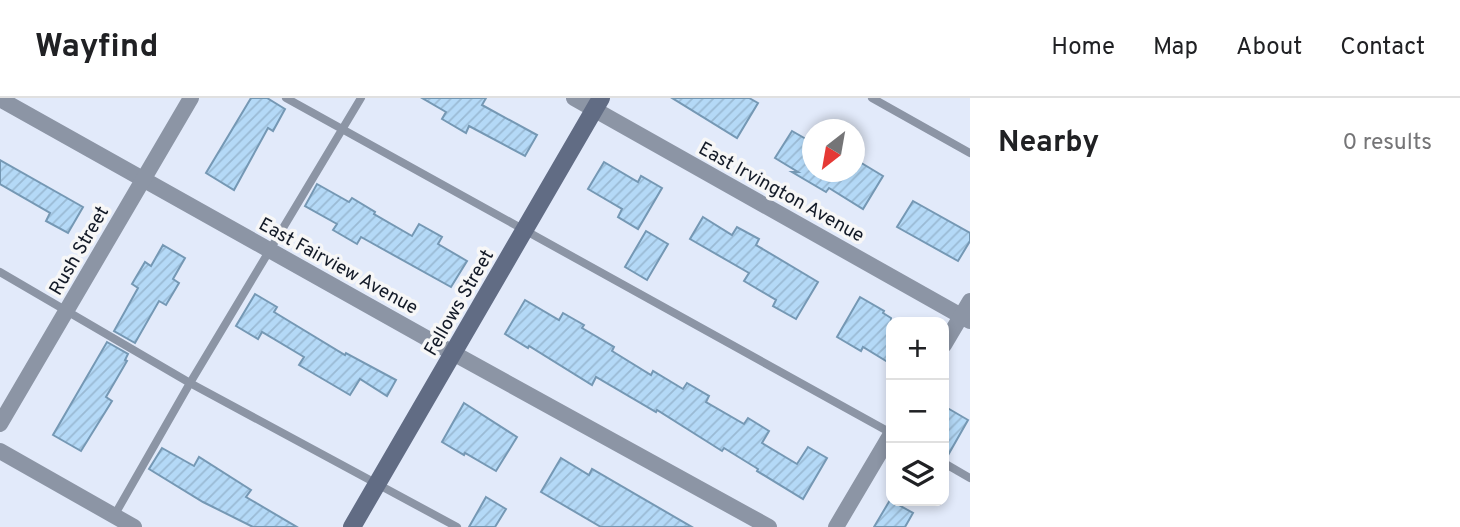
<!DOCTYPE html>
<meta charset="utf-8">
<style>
:root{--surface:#fff;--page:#f2f2f2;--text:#202124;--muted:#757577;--line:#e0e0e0}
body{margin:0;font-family:Overpass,sans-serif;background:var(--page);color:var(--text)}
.controls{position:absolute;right:21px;bottom:21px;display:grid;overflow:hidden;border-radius:14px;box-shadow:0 4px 10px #0003}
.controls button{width:63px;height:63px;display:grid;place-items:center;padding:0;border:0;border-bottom:2px solid var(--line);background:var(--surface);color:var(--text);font:35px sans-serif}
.compass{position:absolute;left:802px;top:21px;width:63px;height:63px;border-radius:50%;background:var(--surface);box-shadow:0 4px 10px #0003;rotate:211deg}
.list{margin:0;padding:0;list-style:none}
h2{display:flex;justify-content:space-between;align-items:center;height:91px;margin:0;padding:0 28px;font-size:30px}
h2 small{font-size:23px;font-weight:400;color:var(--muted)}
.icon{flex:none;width:38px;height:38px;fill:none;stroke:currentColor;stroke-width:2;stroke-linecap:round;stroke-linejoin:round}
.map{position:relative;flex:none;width:970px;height:429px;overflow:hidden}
header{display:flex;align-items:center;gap:42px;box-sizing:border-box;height:98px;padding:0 35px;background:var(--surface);border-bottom:2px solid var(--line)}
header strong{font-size:33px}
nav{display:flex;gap:38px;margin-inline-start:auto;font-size:24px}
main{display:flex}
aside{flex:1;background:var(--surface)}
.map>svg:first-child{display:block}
.building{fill:url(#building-hatch);stroke:#7598b4;stroke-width:2}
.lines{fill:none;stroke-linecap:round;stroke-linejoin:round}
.lane{stroke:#8c95a5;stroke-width:8}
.street{stroke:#8c95a5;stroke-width:16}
.secondary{stroke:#616c84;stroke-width:18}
.labels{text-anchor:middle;stroke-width:7;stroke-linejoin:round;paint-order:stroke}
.street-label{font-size:19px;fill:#131a27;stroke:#f7f7f7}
</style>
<header>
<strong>Wayfind</strong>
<nav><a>Home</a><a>Map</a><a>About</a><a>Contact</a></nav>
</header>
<main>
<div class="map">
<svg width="970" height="429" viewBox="0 0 970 429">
<defs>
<pattern id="building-hatch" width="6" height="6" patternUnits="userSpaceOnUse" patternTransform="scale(1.75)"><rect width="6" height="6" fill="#b4d9f7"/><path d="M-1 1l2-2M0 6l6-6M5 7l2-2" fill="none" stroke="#9abad4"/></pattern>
</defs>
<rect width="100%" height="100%" fill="#e2eafa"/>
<!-- building -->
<g class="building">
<polygon points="251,0 267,0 285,11 273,33 268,30 234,92 206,75"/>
<polygon points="422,0 486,0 482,7 537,37 525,58 469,28 466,35 442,21 446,14"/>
<polygon points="672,0 749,0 758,5 737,40"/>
<polygon points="792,33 813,45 813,74 855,74 858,63 883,78 863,111 829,90 826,94 792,74 798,74 775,60"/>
<polygon points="0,62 83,109 68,135 46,123 50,115 0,86"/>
<polygon points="604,64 638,84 641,78 662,90 638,131 618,119 622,111 588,91"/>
<polygon points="317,86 349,104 352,100 375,114 374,116 412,138 419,126 442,139 438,146 467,163 451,189 361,139 357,146 333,132 337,126 305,108"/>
<polygon points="913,103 970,135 970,143 958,163 897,129"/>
<polygon points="703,119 732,137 737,129 759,141 756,147 818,184 796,221 773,208 776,202 744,183 749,175 690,141"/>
<polygon points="646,133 668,146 647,182 625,169"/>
<polygon points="163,147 185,160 173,181 179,185 166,207 159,203 135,245 114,233 138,190 132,186 145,164 151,168"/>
<polygon points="255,196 277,209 274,214 345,257 346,255 396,282 387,298 360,281 350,297 299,267 304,259 262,234 258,241 236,228"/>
<polygon points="860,199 884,213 883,215 891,220 891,266 863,249 861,253 837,239"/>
<polygon points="525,202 559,222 563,215 584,227 582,230 614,249 612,253 651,277 653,273 683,291 687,285 709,298 706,304 744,326 748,320 769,333 762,345 797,366 808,349 827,360 803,401 757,373 758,371 724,350 722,353 657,312 656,314 596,279 592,287 529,248 528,250 505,236"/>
<polygon points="107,244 128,256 125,262 127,263 106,299 112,303 81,353 53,337"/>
<polygon points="464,305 517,339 496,373 465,355 464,357 442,344"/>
<polygon points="944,308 968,322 947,359 944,359"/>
<polygon points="162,350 194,368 199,359 251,392 246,399 297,429 253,429 203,404 149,371"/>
<polygon points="561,360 589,377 592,371 692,429 601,429 541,394"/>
<polygon points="486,399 506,411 495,429 469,429"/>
<polygon points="890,402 913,415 905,429 874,429"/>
</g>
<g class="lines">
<!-- lane -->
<g class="lane">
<polyline points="286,0 891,335"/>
<polyline points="872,0 970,55"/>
<polyline points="0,174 190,285 457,429"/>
<polyline points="944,365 970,380"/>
<polyline points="114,418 190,285 361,0"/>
</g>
<!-- street -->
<g class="street">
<polyline points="574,0 970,223"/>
<polyline points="0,1 453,255 769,429"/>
<polyline points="944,247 970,203"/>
<polyline points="0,326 191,0"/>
<polyline points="0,353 134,429"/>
<polyline points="836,429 891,336"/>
</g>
<!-- secondary -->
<polyline class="secondary" points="352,429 601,0"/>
</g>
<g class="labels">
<!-- street labels -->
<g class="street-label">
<text transform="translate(782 93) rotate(29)" y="7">East Irvington Avenue</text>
<text transform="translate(78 152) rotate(-60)" y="7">Rush Street</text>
<text transform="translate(339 167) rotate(29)" y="7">East Fairview Avenue</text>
<text transform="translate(458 204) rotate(-60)" y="7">Fellows Street</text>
</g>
</g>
</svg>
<div class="controls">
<button>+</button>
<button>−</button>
<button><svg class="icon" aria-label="layers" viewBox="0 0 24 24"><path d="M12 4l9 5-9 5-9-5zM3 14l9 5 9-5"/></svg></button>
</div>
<svg class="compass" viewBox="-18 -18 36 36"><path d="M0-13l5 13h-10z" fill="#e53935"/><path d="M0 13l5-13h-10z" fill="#757577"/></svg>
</div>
<aside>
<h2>Nearby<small>0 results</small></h2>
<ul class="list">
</ul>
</aside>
</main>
